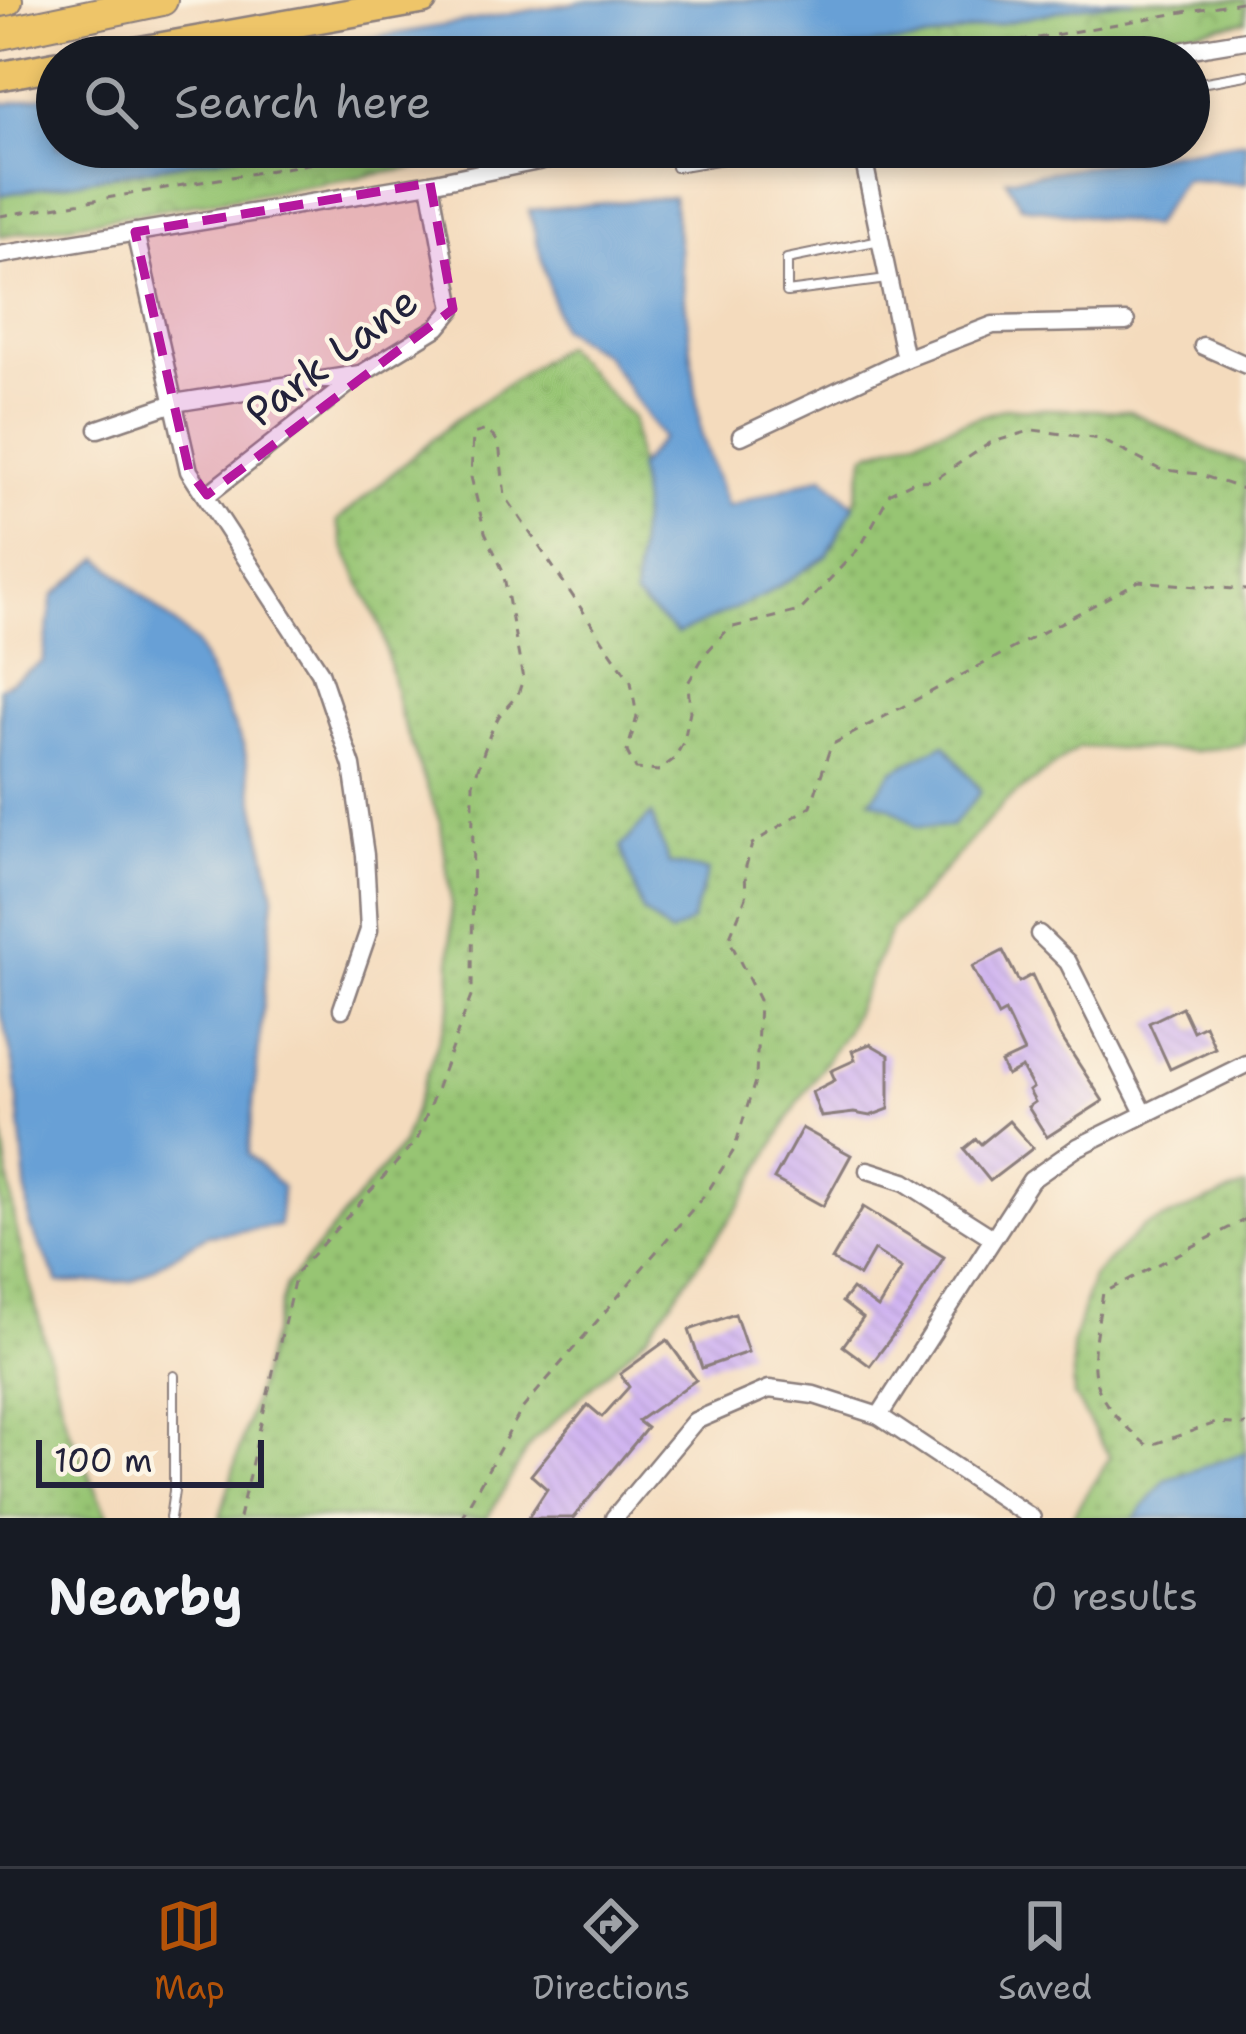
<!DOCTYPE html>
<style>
:root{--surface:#171b24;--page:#20242c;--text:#f1f3f6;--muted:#9ea1a6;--line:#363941;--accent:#b45309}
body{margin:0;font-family:"Shantell Sans",sans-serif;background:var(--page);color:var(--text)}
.scale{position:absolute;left:36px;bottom:30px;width:228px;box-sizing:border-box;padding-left:12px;border:6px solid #22223b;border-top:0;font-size:33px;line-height:42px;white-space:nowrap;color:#22223b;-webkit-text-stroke:9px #fcf5e5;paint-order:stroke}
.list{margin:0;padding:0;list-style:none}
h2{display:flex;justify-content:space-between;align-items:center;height:156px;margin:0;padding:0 48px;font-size:51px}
h2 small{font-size:39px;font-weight:400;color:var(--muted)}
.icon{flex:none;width:66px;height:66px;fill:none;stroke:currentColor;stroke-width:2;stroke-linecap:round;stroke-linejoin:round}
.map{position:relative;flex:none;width:1246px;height:1518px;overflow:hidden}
.search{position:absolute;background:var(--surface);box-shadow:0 6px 18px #0003;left:36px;right:36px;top:36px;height:132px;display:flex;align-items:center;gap:30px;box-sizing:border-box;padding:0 42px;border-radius:66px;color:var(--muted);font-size:45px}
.sheet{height:348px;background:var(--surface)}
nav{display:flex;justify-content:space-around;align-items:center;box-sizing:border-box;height:168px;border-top:3px solid var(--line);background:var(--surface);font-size:33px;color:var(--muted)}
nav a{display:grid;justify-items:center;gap:6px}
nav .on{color:var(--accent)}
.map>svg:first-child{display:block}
.grass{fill:url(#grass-dots);stroke:#5c7457;stroke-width:3}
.park{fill:url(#park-crowns);stroke:#5c7457;stroke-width:3}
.water{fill:#68a0d6;stroke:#456188;stroke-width:3}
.building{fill:url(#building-back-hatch)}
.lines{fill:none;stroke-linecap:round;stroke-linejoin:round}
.lane-casing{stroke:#8b7e7c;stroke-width:12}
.street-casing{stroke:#8b7e7c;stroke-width:21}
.primary-casing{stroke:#8b7e7c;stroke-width:32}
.highway-casing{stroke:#8b7e7c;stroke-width:34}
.path{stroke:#8b7e7c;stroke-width:3;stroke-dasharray:9 9;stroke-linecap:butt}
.lane{stroke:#fff;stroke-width:8}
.street{stroke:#fff;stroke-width:16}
.primary{stroke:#eec569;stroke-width:27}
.highway{stroke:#eec569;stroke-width:30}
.marked{fill:#b5179e;fill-opacity:0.2;stroke:#b5179e;stroke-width:9;stroke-dasharray:24 15;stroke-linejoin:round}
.labels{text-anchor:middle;stroke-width:9;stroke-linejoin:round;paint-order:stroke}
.street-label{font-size:42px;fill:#22223b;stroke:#fcf5e5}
</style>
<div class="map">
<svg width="1246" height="1518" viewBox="0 0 1246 1518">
<defs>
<pattern id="grass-dots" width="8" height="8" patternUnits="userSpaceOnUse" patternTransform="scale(3)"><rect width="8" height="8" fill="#97c573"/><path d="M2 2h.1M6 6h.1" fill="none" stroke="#82a964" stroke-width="1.8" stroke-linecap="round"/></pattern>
<pattern id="park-crowns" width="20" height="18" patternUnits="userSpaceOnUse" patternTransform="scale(3)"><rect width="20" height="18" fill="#97c573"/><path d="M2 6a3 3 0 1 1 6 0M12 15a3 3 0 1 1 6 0" fill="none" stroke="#82a964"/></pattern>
<pattern id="building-back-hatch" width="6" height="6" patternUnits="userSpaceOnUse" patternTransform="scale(3)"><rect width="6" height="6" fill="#c8a8f3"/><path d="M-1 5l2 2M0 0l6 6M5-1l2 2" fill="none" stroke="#ac90d1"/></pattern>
</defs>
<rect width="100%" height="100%" fill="#fcf5e5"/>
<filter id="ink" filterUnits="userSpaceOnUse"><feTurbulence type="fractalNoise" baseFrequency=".00833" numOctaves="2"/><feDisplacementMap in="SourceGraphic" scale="24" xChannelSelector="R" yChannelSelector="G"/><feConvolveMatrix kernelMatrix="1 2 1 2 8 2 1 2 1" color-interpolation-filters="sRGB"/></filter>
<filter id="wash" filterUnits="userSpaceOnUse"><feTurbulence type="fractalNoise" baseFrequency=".004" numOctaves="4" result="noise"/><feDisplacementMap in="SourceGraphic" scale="48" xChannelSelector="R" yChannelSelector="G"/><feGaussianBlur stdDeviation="2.7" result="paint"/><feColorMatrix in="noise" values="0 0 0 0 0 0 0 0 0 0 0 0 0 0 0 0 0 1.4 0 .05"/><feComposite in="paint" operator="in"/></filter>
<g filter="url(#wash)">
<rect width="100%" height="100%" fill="#f4dbbd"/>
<!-- grass -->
<g class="grass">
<polygon points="563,346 632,418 642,505 634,597 677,634 763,596 827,556 854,505 866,454 1005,408 1130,411 1217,454 1246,463 1246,744 1197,751 1079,747 1005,802 890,931 847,1030 797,1104 740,1205 648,1334 532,1442 487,1518 220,1518 286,1285 402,1145 451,1005 451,900 441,825 401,717 381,627 344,547 337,521 454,421"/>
<polygon points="0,1114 16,1229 66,1423 109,1518 0,1518"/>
<polygon points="1246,1186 1246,1518 1071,1518 1110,1457 1074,1396 1072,1346 1092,1277 1143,1227"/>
</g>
<!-- park -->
<g class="park">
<polygon points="1133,0 1246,0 1246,21 1052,57 809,57 877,44 916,42 1076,7"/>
<polygon points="277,147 541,147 0,236 0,195"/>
</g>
<!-- water -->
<g class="water">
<polygon points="590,0 1133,0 1076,7 916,42 877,44 809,57 263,57"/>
<polygon points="57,93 57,147 277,147 0,195 0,101 6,104"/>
<polygon points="1246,141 1246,184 1183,179 1152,226 1021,206 1006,179"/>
<polygon points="673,197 701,436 727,507 823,476 854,505 827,556 763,596 677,634 634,597 642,505 637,468 662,438 605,355 560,328 529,210"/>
<polygon points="100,558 196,643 244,747 274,896 248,1154 282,1187 279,1226 207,1235 132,1281 59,1283 30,1226 15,1070 0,1008 0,688 43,662 53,596"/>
<polygon points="945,744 981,792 951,827 917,827 891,807 871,800 893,771"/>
<polygon points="651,814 669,864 708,871 691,922 670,934 643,912 621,847"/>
<polygon points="1246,1452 1246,1518 1135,1518 1165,1480"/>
</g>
<g id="blocks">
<!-- building -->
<g class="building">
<polygon points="1003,951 1019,982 1032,975 1060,1035 1103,1101 1047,1137 1028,1107 1035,1102 1029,1091 1033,1088 1022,1068 1007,1076 1001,1063 1024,1052 1005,1012 998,1016 972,967"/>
<polygon points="1182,1007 1193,1031 1205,1025 1215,1048 1170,1069 1149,1023"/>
<polygon points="870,1044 889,1055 889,1109 870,1116 854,1113 821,1117 812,1092 835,1080 831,1071 855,1060 852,1051"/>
<polygon points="1009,1121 1033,1148 990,1181 964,1149 976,1139 981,1144"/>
<polygon points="802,1128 851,1155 823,1206 774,1179"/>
<polygon points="863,1207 944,1257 911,1311 870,1366 843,1346 863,1318 842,1302 852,1289 878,1308 902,1268 874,1250 859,1276 832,1260"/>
<polygon points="735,1314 748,1352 702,1368 689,1330"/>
<polygon points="667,1340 696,1380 638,1421 647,1428 573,1518 528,1518 547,1489 531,1475 588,1405 602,1417 629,1387 620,1374"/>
</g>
</g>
</g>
<g filter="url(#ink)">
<use href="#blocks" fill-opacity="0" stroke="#8b7e7c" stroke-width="3"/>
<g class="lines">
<defs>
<g id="lane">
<polyline points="1189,85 1246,75"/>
<polyline points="840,147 861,155"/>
<polyline points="676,167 794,147"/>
<polyline points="880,240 787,259 787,292 887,279"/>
<polyline points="170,1518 174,1491 174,1376"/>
</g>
<g id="street">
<polyline points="1144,57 1246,40"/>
<polyline points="861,147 905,359"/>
<polyline points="135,232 189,471 320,672 352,766 365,855 369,930 342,1009"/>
<polyline points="0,255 430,183 607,147"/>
<polyline points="1203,346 1246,365"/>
<polyline points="98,429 174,403 360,374"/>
<polyline points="741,436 905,359 993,325 1126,322"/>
<polyline points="207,495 361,374 438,327 453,309 430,183"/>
<polyline points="1039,934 1068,962 1144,1113"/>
<polyline points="868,1170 905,1182 993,1238"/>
<polyline points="879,1416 1031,1180 1078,1147 1246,1064"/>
<polyline points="614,1518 695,1421 769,1389 814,1395 879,1416 1032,1518"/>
</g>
<g id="primary">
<polyline points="104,57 423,0"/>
<polyline points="0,76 57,65"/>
</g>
<g id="highway">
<polyline points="0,1 7,0"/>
<polyline points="0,34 162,0"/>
</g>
</defs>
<!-- lane casing -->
<use href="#lane" class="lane-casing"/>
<!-- street casing -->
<use href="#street" class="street-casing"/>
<!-- primary casing -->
<use href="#primary" class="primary-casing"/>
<!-- highway casing -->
<use href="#highway" class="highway-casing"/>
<!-- path -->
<g class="path">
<polyline points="931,57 1246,1"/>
<polyline points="0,216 409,147"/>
<path d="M1246,1219L1103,1293C1089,1374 1082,1391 1148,1446L1216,1423L1246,1425"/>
<polyline points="239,1518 296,1273 417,1140 472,994 473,783 490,734 499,716 518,694 523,679 503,571 485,532 471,477 473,434 487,430 499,443 505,496 631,682 637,717 627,752 636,769 658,771 674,759 684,741 690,711 688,683 705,654 729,628 800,611 861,546 890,493 914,481 934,480 990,443 1033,430 1100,439 1159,469 1198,474 1246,490"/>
<polyline points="461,1518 522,1409 708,1191 734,1150 756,1078 759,1000 729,939 746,897 745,870 752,844 811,806 831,745 1139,581 1246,590"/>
</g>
<!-- lane -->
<use href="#lane" class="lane"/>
<!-- street -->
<use href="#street" class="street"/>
<!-- primary -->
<use href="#primary" class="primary"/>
<!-- highway -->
<use href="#highway" class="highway"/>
</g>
</g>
<!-- marked area -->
<path class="marked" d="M430,183L453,309L207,495L189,471L135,232Z"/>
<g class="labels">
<!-- street labels -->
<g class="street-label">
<text transform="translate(331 356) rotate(-37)" y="15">Park Lane</text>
</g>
</g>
</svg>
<div class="scale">100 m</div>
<div class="search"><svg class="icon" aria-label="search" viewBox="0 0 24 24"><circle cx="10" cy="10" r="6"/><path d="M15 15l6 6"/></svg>Search here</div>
</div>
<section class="sheet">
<h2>Nearby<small>0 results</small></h2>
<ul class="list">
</ul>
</section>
<nav>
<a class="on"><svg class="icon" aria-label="map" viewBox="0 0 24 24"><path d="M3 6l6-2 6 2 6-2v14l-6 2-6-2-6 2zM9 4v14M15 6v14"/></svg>Map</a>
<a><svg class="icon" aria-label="directions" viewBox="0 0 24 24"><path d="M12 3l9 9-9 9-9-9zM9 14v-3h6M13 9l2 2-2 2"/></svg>Directions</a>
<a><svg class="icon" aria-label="saved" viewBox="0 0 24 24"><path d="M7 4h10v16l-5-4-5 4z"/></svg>Saved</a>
</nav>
